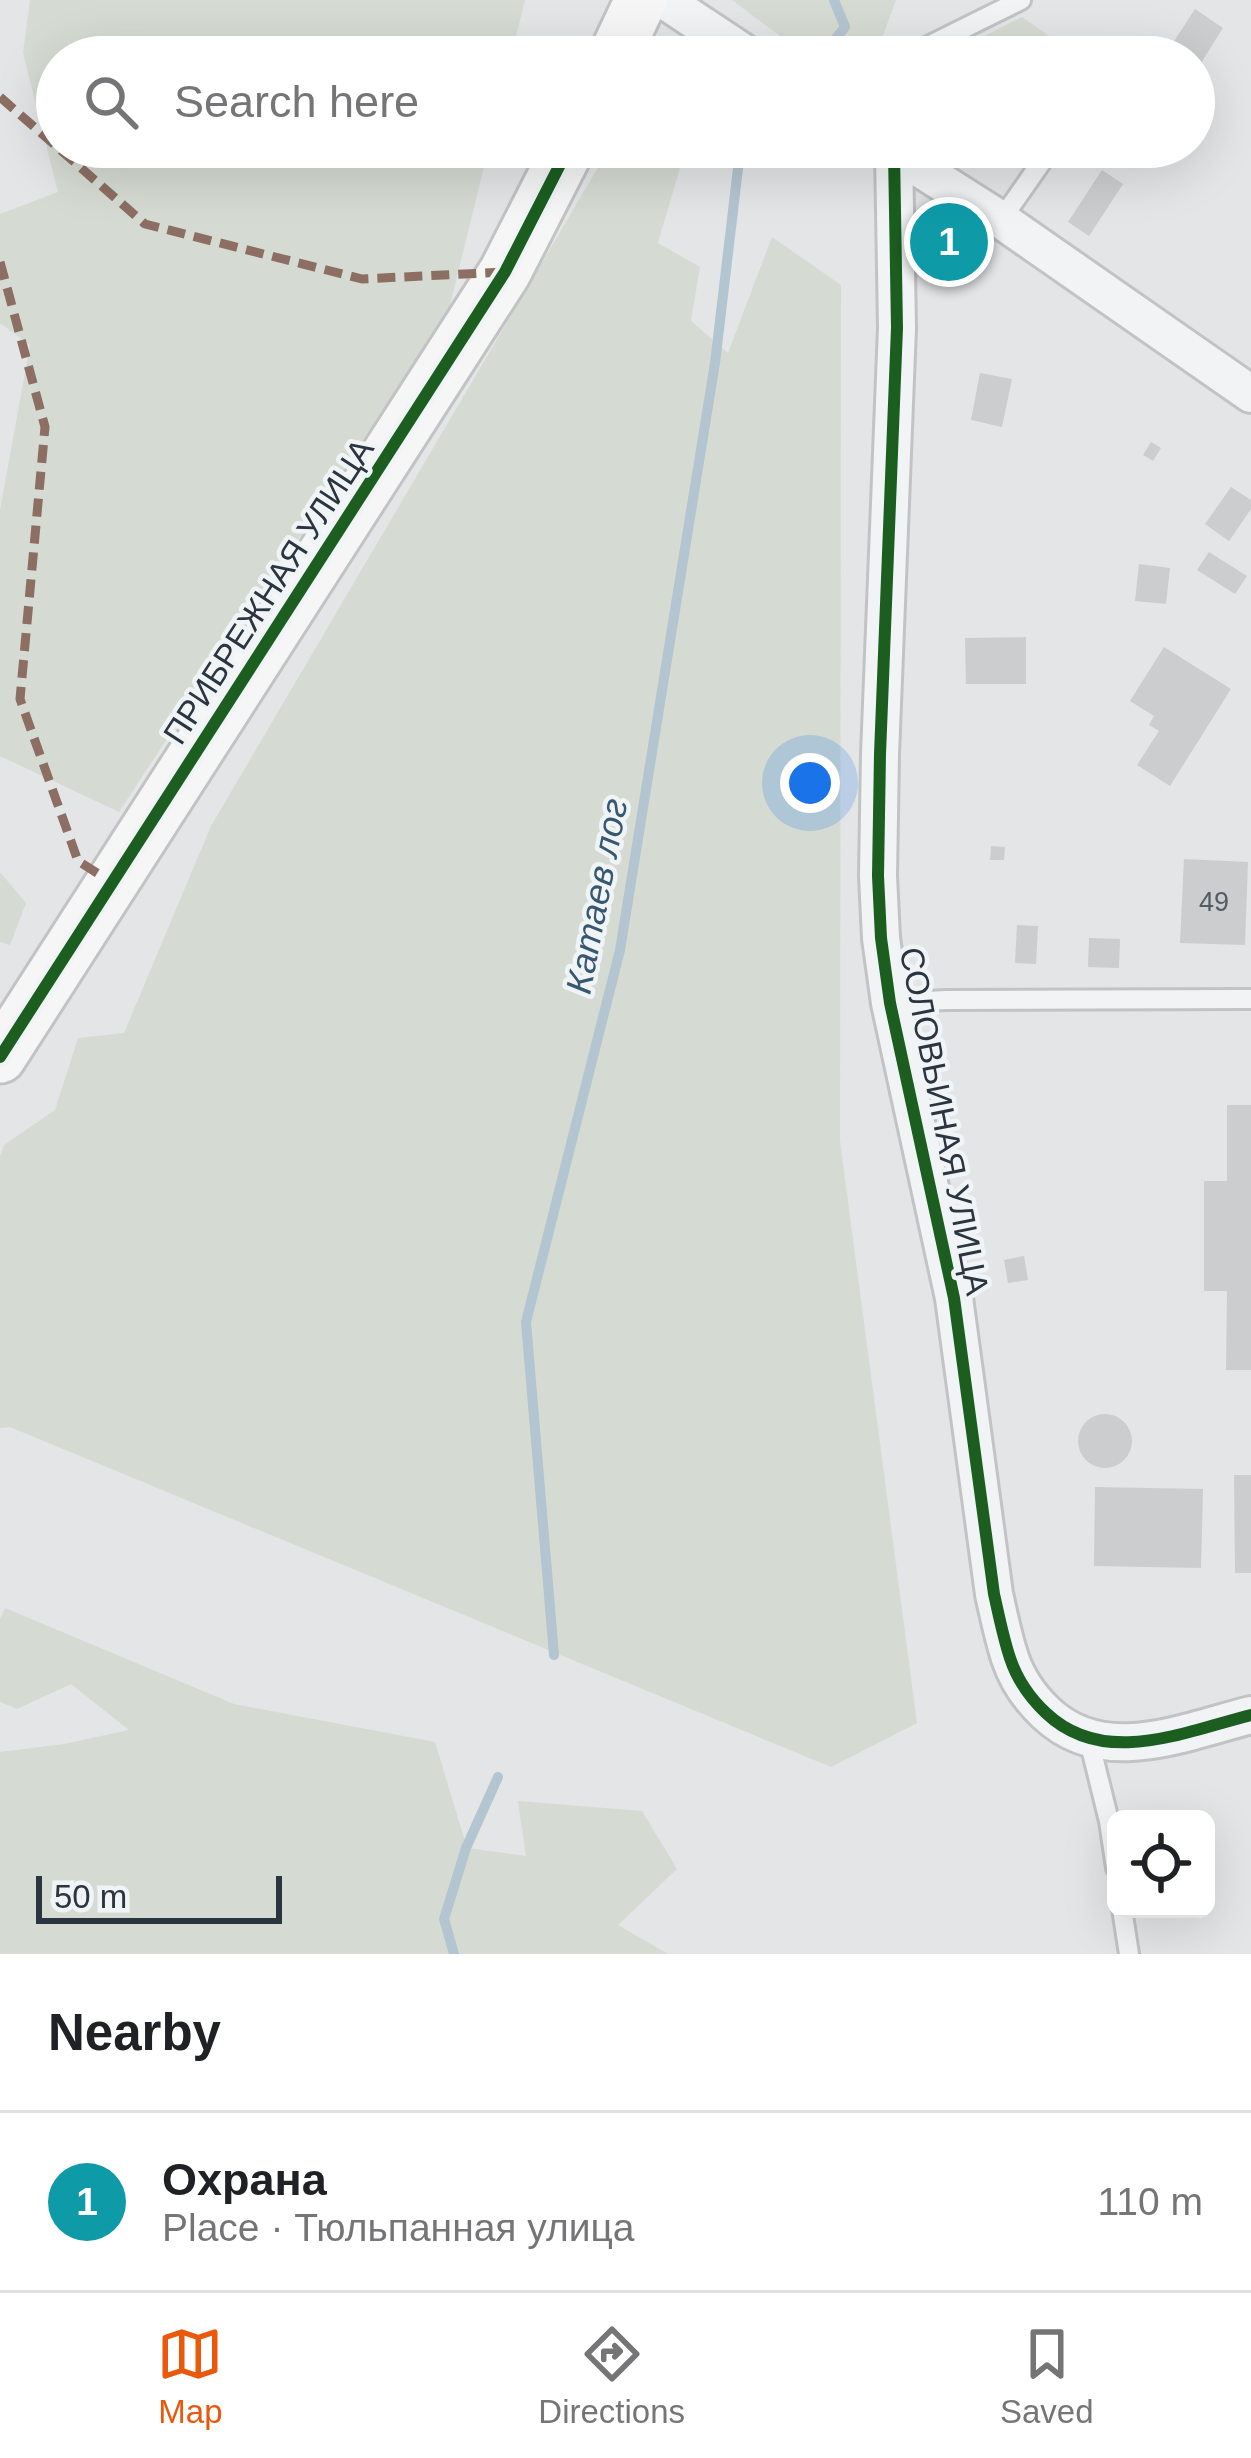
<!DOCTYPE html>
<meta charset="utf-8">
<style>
:root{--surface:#fff;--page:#f2f2f2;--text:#202124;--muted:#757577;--line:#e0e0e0;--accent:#ea580c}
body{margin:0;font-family:Arial,sans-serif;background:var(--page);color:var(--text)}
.controls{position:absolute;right:36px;bottom:36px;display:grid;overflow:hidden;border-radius:18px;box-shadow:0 12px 48px #0002}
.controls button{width:108px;height:108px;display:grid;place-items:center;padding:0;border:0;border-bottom:3px solid var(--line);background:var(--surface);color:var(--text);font:60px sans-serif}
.scale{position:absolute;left:36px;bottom:30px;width:246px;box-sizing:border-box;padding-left:12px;border:6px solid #2a353f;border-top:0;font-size:33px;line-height:42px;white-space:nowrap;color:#2a353f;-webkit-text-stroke:9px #f1f4f6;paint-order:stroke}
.you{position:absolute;left:810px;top:783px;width:42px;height:42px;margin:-30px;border:9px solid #fff;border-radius:50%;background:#1a73e8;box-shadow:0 0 0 18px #1a73e833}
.badge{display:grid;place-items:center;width:78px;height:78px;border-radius:50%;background:var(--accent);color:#fff;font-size:39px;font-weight:700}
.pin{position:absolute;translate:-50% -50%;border:6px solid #fff;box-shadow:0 3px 12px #0006}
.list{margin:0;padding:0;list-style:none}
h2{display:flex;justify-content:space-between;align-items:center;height:156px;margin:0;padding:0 48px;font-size:51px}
h2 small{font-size:39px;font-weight:400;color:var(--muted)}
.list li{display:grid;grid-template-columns:78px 1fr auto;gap:36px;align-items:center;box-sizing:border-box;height:180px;padding:0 48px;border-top:3px solid var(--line)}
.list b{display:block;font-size:45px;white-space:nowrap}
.list p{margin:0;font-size:39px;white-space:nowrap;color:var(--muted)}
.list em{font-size:39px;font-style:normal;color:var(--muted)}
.icon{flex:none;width:66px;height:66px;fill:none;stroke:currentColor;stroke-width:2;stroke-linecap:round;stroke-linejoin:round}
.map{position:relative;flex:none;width:1251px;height:1954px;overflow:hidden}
.search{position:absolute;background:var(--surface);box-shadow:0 12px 48px #0002;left:36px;right:36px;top:36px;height:132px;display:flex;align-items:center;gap:30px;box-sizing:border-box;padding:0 42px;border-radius:66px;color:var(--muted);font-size:45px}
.sheet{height:336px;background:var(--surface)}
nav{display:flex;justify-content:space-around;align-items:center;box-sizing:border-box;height:168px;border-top:3px solid var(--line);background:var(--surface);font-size:33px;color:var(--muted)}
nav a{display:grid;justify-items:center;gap:6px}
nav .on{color:var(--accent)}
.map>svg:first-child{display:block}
.green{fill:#d5dbd3}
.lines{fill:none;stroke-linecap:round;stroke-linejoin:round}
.stream{stroke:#b3c5d0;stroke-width:10}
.building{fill:#cbcdcf}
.lane-casing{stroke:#c1c3c5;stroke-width:24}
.street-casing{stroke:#c1c3c5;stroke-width:42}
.secondary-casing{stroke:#c1c3c5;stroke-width:57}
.lane{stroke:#f2f3f4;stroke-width:18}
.street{stroke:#f2f3f4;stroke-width:36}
.secondary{stroke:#f6f6f6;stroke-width:51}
.quiet{stroke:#8d6e63;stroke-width:9;stroke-dasharray:18 9;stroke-linecap:butt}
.cycleway-casing{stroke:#f1f4f6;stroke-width:20}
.cycleway{stroke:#1b5e20;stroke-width:12}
.labels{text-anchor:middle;stroke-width:9;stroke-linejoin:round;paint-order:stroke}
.number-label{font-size:27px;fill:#535c64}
.street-label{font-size:33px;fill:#2a353f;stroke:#f1f4f6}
.water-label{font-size:36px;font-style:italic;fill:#375871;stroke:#f1f4f6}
</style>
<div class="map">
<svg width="1251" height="1954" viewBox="0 0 1251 1954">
<rect width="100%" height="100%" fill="#e3e5e7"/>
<!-- green -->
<g class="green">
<polygon points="30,0 525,0 511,57 57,57 57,147 489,147 449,309 119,812 0,756 0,510 30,345 0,323 0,214 58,192 23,53"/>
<polygon points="732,0 896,0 878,49 863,57 808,57"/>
<polygon points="1022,17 1055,40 1044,57 943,57"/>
<polygon points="610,147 686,147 658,243 700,267 691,321 728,353 772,237 841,285 840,1141 917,1723 831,1767 10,1427 0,1428 0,1156 4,1145 55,1110 78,1038 124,1033 211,826"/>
<polygon points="0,872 26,903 10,945 0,942"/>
<polygon points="5,1608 234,1704 435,1742 467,1848 526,1856 518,1801 642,1811 677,1869 618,1925 668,1954 0,1954 0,1752 64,1744 129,1730 71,1684 17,1709 0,1702 0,1619"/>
</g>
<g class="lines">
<!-- stream -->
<g class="stream">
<polyline points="826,51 845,27 834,0"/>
<polyline points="554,1655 526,1322 620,950 715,363 739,160 749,147"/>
<polyline points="454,1954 444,1919 466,1848 498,1777"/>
</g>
</g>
<!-- building -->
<g class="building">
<polygon points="1195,9 1223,28 1194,74 1194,57 1165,55"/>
<polygon points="1102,170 1123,184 1089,236 1068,222"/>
<polygon points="948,215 975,234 950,268 923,249"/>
<polygon points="980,373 1012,379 1002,427 971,420"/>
<polygon points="1151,442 1161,448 1153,461 1143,455"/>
<polygon points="1231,487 1251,500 1251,509 1229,541 1205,524"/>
<polygon points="1209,552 1247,576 1235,594 1197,570"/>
<polygon points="1139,564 1170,568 1166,604 1135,601"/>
<polygon points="1026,637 1026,684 966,684 965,638"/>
<polygon points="1164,647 1231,689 1170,786 1137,765 1159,731 1149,725 1154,716 1130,701"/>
<polygon points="991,846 1005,847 1004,860 990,860"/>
<polygon points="1184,859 1248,862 1245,945 1180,943"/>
<polygon points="1017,925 1038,926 1036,964 1015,963"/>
<polygon points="1089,938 1120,939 1119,968 1088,967"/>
<polygon points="1227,1105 1251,1105 1251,1370 1226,1370 1227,1291 1204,1291 1204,1181 1227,1181"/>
<polygon points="1024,1256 1028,1280 1008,1283 1004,1260"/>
<circle cx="1105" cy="1441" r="27"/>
<polygon points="1234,1475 1251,1475 1251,1573 1235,1573"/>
<polygon points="1095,1487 1203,1489 1201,1568 1094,1566"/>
</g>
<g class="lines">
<defs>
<g id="lane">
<polyline points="906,57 1021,0"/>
<polyline points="1001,220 1052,147"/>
<polyline points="890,1003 946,1000 1251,999"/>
<polyline points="1089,1740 1109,1821 1116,1868"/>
<polyline points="1122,1909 1129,1954"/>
</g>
<g id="street">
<polyline points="664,0 750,57"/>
<polyline points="886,147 1001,220 1251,394"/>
<path d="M894,152L897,328L880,754L878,876L881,938L890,1003L954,1298L994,1594C999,1616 1003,1637 1010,1658C1017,1679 1030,1698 1046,1713C1104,1768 1183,1732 1251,1715"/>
</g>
<g id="secondary">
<polyline points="614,57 641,0"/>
<polyline points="0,1057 505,272 569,147"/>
</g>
</defs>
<!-- lane casing -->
<use href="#lane" class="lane-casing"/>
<!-- street casing -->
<use href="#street" class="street-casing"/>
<!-- secondary casing -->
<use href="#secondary" class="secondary-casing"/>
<!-- lane -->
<use href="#lane" class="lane"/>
<!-- street -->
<use href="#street" class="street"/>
<!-- secondary -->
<use href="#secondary" class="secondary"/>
<!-- quiet -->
<g class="quiet">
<polyline points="0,97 145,224 362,279 505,272"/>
<polyline points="0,262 45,427 20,699 78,861 113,883"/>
</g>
<defs>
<g id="cycleway">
<path d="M894,152L897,328L880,754L878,876L881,938L890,1003L954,1298L994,1594C999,1616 1003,1637 1010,1658C1017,1679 1030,1698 1046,1713C1104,1768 1183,1732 1251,1715"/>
<polyline points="0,1057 505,272 569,147"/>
</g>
</defs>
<!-- cycleway casing -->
<use href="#cycleway" class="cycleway-casing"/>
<!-- cycleway -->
<use href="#cycleway" class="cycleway"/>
</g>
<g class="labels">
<!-- number labels -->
<g class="number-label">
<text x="1214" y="911">49</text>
</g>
<!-- street labels -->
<g class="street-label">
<text transform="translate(268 591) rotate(-57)" y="12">ПРИБРЕЖНАЯ УЛИЦА</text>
<text transform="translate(945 1121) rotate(79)" y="12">СОЛОВЬИНАЯ УЛИЦА</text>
</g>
<!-- water labels -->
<g class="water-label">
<text transform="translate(596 896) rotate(-79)" y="13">Катаев лог</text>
</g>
</g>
</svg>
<div class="controls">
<button><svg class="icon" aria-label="locate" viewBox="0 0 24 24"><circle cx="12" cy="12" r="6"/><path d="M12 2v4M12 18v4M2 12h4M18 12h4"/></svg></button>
</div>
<div class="scale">50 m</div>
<div class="you"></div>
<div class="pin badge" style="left:949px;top:242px;background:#0f9aa8">1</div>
<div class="search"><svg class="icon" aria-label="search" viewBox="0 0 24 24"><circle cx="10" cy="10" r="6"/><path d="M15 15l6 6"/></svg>Search here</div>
</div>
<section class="sheet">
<h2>Nearby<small></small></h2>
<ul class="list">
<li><span class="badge" style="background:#0f9aa8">1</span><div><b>Охрана</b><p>Place · Тюльпанная улица</p></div><em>110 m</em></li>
</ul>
</section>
<nav>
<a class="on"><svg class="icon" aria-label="map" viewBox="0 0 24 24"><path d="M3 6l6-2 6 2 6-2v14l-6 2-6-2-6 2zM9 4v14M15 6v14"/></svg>Map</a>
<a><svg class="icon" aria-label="directions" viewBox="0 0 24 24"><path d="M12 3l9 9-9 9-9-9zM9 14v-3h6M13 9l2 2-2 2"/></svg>Directions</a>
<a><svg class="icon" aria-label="saved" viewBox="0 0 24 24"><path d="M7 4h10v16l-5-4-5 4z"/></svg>Saved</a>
</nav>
